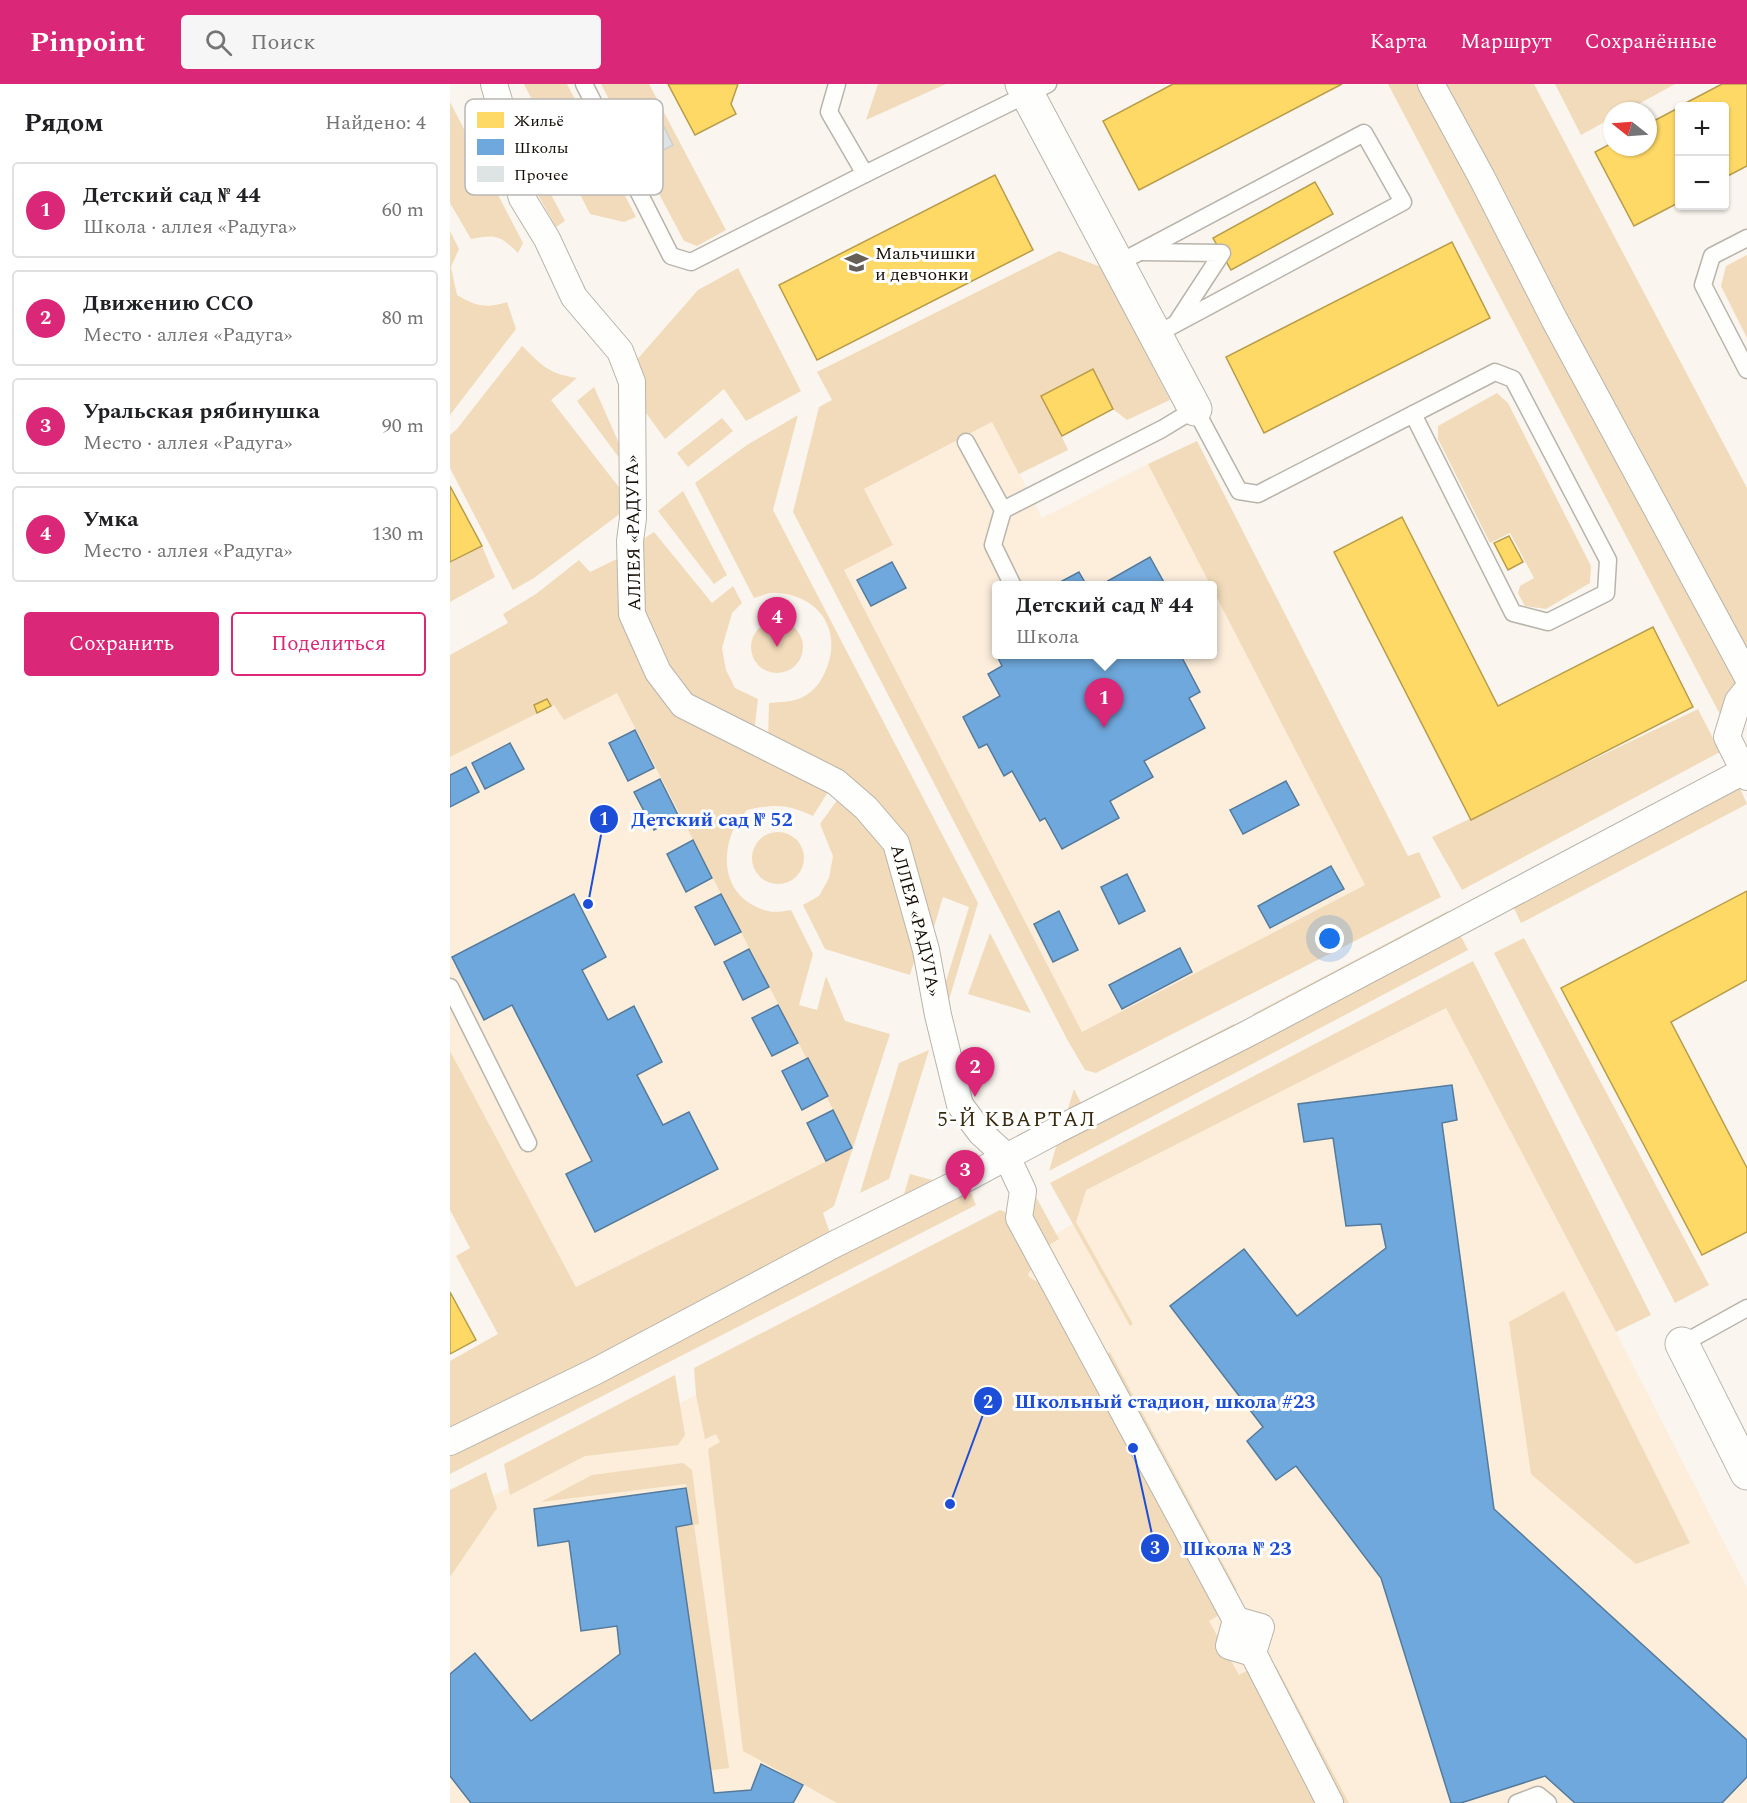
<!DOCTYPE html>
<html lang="ru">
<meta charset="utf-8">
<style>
:root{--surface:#fff;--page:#f6f6f6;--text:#202124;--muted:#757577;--line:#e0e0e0;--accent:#db2777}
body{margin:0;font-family:Spectral,serif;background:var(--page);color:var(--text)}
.controls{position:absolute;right:18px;top:18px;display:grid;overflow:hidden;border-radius:6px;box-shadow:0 2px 4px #0004}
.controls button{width:54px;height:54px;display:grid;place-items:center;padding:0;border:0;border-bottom:2px solid var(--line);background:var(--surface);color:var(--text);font:30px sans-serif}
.compass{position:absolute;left:1153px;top:18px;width:54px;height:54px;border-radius:50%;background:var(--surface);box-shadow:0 2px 4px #0004;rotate:287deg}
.you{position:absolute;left:880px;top:855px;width:21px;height:21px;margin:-15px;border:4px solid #fff;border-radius:50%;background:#1a73e8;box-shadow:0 0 0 9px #1a73e833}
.badge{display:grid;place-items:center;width:39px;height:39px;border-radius:50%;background:var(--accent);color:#fff;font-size:20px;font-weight:700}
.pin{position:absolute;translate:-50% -50px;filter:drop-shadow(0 2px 3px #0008)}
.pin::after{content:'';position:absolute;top:32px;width:21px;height:18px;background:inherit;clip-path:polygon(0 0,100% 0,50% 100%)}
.popup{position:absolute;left:542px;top:497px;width:225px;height:78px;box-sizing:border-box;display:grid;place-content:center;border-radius:6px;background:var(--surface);filter:drop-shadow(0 2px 4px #0005);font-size:20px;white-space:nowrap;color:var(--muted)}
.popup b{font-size:22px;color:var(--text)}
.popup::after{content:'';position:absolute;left:50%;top:100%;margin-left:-12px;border:12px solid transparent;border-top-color:var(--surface)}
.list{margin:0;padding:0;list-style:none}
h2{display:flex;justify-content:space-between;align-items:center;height:78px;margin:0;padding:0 24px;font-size:26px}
h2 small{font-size:20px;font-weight:400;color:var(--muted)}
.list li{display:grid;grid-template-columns:39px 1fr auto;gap:18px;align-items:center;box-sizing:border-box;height:96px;margin:0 12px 12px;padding:0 12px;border:2px solid var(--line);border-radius:6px}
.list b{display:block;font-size:22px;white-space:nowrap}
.list p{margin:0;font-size:20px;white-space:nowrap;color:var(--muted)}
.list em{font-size:20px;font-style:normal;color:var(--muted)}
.actions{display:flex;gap:12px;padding:18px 24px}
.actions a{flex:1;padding:14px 0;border:2px solid var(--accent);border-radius:6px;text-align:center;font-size:21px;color:var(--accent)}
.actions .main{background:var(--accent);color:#fff}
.icon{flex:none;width:33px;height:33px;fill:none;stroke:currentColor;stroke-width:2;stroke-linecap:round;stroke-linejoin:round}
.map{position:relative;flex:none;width:1297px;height:1719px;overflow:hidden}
header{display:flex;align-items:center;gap:36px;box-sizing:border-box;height:84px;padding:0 30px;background:var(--accent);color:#fff}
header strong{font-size:28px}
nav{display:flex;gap:33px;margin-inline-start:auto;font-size:21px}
.search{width:420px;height:54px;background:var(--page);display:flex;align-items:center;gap:15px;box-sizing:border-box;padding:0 21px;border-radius:6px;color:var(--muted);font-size:22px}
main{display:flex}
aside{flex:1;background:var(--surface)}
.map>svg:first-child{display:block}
.built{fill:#fceedb}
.green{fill:#f1dbba}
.homes{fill:#ffd966;stroke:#b99c49;stroke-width:1.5}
.schools{fill:#6fa8dc;stroke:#547a9c;stroke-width:1.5}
.building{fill:#dee3e4;stroke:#cbd0d0;stroke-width:1.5}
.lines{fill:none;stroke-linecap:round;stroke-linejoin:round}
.service-casing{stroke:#b9b4ab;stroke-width:19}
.pedestrian-casing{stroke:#b9b4ab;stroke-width:28}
.minor-casing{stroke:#b9b4ab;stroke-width:35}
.service{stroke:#fefefd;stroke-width:16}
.pedestrian{stroke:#fefefd;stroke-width:26}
.minor{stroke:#fefefd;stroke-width:33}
.labels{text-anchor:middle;stroke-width:6;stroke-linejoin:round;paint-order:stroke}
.poi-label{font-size:18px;fill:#150e05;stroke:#fff;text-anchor:start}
.street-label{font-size:18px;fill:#150e05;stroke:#fff}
.quarter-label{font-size:21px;letter-spacing:1.5px;fill:#3a2a0f;stroke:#fff}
.key{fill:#fff;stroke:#b9b7b4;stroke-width:1.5}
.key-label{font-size:16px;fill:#150e05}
.leader{fill:none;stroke:#1d4ed8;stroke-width:2}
.callout-dot{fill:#1d4ed8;stroke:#fff;stroke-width:2}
.mark-label{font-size:18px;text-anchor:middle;font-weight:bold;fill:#fff}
.callout-label{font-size:20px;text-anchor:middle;font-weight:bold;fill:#1d4ed8;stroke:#fff;stroke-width:6;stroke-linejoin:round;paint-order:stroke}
</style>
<header>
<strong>Pinpoint</strong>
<div class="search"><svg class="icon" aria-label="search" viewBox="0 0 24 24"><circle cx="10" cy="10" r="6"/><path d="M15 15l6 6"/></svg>Поиск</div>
<nav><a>Карта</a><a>Маршрут</a><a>Сохранённые</a></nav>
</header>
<main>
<aside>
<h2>Рядом<small>Найдено: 4</small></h2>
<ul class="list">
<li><span class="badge">1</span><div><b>Детский сад № 44</b><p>Школа · аллея «Радуга»</p></div><em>60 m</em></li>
<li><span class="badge">2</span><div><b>Движению ССО</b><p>Место · аллея «Радуга»</p></div><em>80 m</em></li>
<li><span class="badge">3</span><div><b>Уральская рябинушка</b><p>Место · аллея «Радуга»</p></div><em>90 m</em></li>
<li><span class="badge">4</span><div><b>Умка</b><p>Место · аллея «Радуга»</p></div><em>130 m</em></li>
</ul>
<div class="actions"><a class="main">Сохранить</a><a>Поделиться</a></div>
</aside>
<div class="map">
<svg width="1297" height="1719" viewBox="0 0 1297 1719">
<rect width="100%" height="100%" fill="#faf6ef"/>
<!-- built -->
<g class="built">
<polygon points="543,338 592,434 698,380 761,501 546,502 546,570 762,570 762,504 915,801 632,948 394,486 443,461 414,405"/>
<polygon points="167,608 404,1065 126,1203 0,967 0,673 104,621 114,636"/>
<polygon points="996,924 1166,1248 1297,1503 1297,1719 0,1719 0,1433 246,1311 569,1172 626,1138 635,1106"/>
</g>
<!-- green -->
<g class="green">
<polygon points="74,0 117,0 186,133 174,138 140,130"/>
<polygon points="151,0 199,0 276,146 247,162 234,157"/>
<polygon points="428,0 496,0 416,36"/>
<polygon points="938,0 973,0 1293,602 1274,638"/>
<polygon points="992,0 1084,0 1297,404 1297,578"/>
<polygon points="1105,0 1225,0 1176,27 1162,27 1162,34 1131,51"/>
<path d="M0,18L73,159L68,169C50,151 45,150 21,155L0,119Z"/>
<polygon points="67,46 115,137 106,143 80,97"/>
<path d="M0,147L9,165L1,183L7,211C26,222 35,225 57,218L66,245L0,331Z"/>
<polygon points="609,167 651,183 720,316 677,336 663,325 642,285 592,311 618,366 569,390 542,338 414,405 443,461 394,486 632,948 915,801 698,380 747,357 958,772 969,768 991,813 646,989 635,986 618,957 343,428 369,323 382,316 367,288"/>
<polygon points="1297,171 1297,254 1271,202 1276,182"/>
<polygon points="288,184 351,307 296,337 274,305 215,355 191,322 184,279 248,206"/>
<path d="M72,262C93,282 97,289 127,294L101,316L175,411L171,429L84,494L63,506L0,384V351L7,345Z"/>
<polygon points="144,303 176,375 173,379 127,317"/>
<polygon points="1047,309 1058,319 1141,482 1140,499 1096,525 1075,522 1068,509 1070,502 1084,494 1060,449 1040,459 988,355 988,342"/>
<path d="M348,331L323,426L528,819L495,929L491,913L519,823L493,813L483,846L454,756L318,656L319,619C329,618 343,618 351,614C365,607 372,597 377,583C392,544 367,511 327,509C319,508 311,512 304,514L245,399L297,361Z"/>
<polygon points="272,334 283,347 238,383 227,369"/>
<polygon points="233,407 277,491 264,500 208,427"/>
<polygon points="204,448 262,519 283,502 292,519 282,529 272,564 276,586 285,604 308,615 304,648 245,614 220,581 196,528 187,459"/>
<polygon points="32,462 45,493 0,518 0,479"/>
<path d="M171,473L194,581L378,708L363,732C337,720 324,720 297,726C292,732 286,739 283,746C269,780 278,817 318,827C325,829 334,827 341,826L363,870L349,921L367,926L376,892L395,937L440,950L384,1122L373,1129L381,1152L0,1347V1277L48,1250L6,1172L20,1164L0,1126V967L126,1203L403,1064L167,609L114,636L104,621L0,673V571L58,539L53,530L86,510L129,476L140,488Z"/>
<circle cx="327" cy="563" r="26"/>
<polygon points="1248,625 1270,668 1012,806 982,753"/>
<polygon points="1287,698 1297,720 1071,839 1061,818"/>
<polygon points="388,715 435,763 469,861 460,891 375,865 353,821 369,812 379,794 383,772 370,740"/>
<circle cx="328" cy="774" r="26"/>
<polygon points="998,827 1001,832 805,935 803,930"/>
<polygon points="1007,845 1018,866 599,1087 608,1056"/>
<polygon points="540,849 581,929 518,910"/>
<polygon points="1074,854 1259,1201 1225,1219 1044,869"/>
<polygon points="1023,877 1201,1231 1166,1248 996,924 636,1106 626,1138 683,1240 680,1242 600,1099"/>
<polygon points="784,940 786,946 615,1034 624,1005 631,1019"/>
<polygon points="479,966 439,1095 410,1109 449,979"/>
<polygon points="460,1090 493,1099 396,1147 400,1137 454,1110"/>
<polygon points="519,1104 526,1121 0,1390 0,1364"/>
<polygon points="586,1113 609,1155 594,1164 572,1124 584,1125"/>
<polygon points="550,1126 555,1128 584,1183 578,1190 579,1193 588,1198 603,1226 616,1234 769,1531 759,1537 789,1591 798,1586 869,1719 387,1719 293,1667 258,1365 270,1358 266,1350 255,1355 246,1311 244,1284"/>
<polygon points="1114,1207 1240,1459 1186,1480 1081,1390 1059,1238"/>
<polygon points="660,1268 787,1506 780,1510 654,1273"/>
<polygon points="225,1291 235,1351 228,1361 135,1372 60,1411 54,1380"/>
<polygon points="233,1379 242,1386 249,1440 244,1441 279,1684 256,1687 221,1438 240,1431 236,1400 91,1418 142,1391"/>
<polygon points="36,1388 47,1424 0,1493 0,1406"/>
<polygon points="826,1582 899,1719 889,1719 819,1586"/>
</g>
<!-- homes -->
<g class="homes">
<polygon points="218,0 288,0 281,20 286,30 245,51"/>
<polygon points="723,0 892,0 689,106 653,37"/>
<polygon points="1272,0 1297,0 1297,82 1274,94 1274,22 1230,22"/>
<polygon points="1230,23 1230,118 1184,142 1145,68 1162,59 1162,63 1198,63 1198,40"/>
<polygon points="545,91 583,166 367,276 329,201"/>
<polygon points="865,98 883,130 781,186 763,154"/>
<polygon points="1002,158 1040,234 814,349 776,273"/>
<polygon points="643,285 663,325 612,352 591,312"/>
<polygon points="0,402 32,462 0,478"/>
<polygon points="952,433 1048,622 1203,543 1243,623 1021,736 884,468"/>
<polygon points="1059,452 1073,478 1058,486 1044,459"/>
<polygon points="97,615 101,622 87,629 84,621"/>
<polygon points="1297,807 1297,896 1221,938 1297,1084 1297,1148 1252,1171 1111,904"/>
<polygon points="0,1208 26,1256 0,1270"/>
</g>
<!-- schools -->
<g class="schools">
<polygon points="700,473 716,502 649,502"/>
<polygon points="442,478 456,504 421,522 407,496"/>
<polygon points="629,488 637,502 612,502 610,498"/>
<polygon points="549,570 730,570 750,608 739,614 755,644 694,677 703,693 660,717 669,734 612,765 595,734 590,737 562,687 554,692 537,660 529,664 513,633 550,612 538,590 552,582 547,572"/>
<polygon points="185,646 204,684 178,697 159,659"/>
<polygon points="60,659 74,685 35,705 22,679"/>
<polygon points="16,683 29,708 0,723 0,691"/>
<polygon points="210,695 229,733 204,746 184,708"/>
<polygon points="836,697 849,721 793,750 780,726"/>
<polygon points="243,756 262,794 236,808 217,770"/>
<polygon points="881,782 894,805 820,844 808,822"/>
<polygon points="677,790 695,827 669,840 651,803"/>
<polygon points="124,810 156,873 132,886 158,936 184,922 212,978 187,991 213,1041 239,1028 268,1085 145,1148 116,1090 142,1077 62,921 34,936 2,873"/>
<polygon points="271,810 291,848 265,861 245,823"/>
<polygon points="609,827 628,866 603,878 584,840"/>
<polygon points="730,864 742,888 672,925 659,901"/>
<polygon points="299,865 319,903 293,916 274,878"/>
<polygon points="328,921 348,959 322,972 302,934"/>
<polygon points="358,974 378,1012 352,1026 332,987"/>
<polygon points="1002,1001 1007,1036 992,1039 1044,1425 1297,1656 1297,1693 1272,1719 1125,1719 1095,1692 1011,1719 1001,1719 931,1494 846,1382 826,1396 797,1357 813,1343 720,1222 794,1165 847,1232 936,1164 931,1140 896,1142 883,1054 854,1058 848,1020"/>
<polygon points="383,1026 402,1064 376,1077 357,1039"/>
<polygon points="236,1404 242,1440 226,1443 264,1709 301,1706 311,1680 353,1701 343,1719 21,1719 0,1692 0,1590 25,1569 81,1637 170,1570 167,1542 131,1547 119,1457 88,1462 84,1425"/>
</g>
<!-- building -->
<polygon class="building" points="208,31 223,61 210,68 194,38"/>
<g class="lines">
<defs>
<g id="service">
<polyline points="134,0 221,172 241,178 415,90 598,0"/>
<polyline points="387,0 379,28 415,90"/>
<polyline points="1297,154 1262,172 1253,201 1297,286"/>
<polyline points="691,168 772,169 727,238"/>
<polyline points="667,180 914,49 953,118 705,251"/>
<polyline points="516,358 553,426 543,461 563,502"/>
<polyline points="553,426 712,345 745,325 789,407 808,410 1045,288 1063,295 1158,476 1156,509 1098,538 1063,529 963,330"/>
<polyline points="0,903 78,1059"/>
<polyline points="1232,1260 1297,1224"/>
<polyline points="1067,1719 1088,1711 1098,1719"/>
</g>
<g id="pedestrian">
<path id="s1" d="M44,0L51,24L58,67L72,114L97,155L124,213L170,267L182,298L183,434L180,457L182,530L208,588L233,621L386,698L416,724L446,759L476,866L488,931L510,1021L531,1049L557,1073L573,1107L569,1134L786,1536L779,1562L803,1569L811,1543L786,1536"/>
<polyline points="981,0 1032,94 1104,235 1297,592"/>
<polyline points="1297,606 1288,617 1277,653 1297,693"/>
<polyline points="0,1358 146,1287 385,1160 506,1100 607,1046 797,950 1294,687"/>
<polyline points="803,1569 880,1719"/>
</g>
<g id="minor">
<polyline points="572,0 745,325"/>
<polyline points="1232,1260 1297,1389"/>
</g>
</defs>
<!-- service casing -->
<use href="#service" class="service-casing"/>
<!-- pedestrian casing -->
<use href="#pedestrian" class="pedestrian-casing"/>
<!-- minor casing -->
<use href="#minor" class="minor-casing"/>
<!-- service -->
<use href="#service" class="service"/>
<!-- pedestrian -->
<use href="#pedestrian" class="pedestrian"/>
<!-- minor -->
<use href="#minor" class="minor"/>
</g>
<!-- icons -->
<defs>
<symbol id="school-bare" viewBox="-9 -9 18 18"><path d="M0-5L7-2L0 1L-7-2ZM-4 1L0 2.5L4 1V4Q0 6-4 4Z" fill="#655f57" stroke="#fff" stroke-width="2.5" paint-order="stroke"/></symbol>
</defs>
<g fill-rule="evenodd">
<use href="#school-bare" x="390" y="162" width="33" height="33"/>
</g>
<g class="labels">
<!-- poi labels -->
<g class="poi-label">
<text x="425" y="175">Мальчишки<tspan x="425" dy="21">и девчонки</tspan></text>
</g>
<!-- street labels -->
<g class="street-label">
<text transform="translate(183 449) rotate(-91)" y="6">АЛЛЕЯ «РАДУГА»</text>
<text dy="6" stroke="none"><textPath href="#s1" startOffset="1008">АЛЛЕЯ «РАДУГА»</textPath></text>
</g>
<!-- quarter labels -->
<g class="quarter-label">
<text x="567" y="1042">5-Й КВАРТАЛ</text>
</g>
</g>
<!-- legend -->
<rect x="15" y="15" width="198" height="96" rx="9" class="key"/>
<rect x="27" y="28" width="27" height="16" fill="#ffd966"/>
<rect x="27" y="55" width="27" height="16" fill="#6fa8dc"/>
<rect x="27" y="82" width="27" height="16" fill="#dee3e4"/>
<g class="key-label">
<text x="64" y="42">Жильё</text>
<text x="64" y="69">Школы</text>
<text x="64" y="96">Прочее</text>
</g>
<!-- callouts -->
<path class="leader" d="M138 820L154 735M500 1420L538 1317M683 1364L705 1464"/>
<g class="callout-dot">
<circle cx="138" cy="820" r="6"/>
<circle cx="500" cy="1420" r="6"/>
<circle cx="683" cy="1364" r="6"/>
<circle cx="154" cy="735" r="15"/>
<circle cx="538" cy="1317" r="15"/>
<circle cx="705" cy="1464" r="15"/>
</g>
<g class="mark-label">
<text x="154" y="741">1</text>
<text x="538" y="1324">2</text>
<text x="705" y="1470">3</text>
</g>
<g class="callout-label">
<text x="262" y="742">Детский сад № 52</text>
<text x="715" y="1324">Школьный стадион, школа #23</text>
<text x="787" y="1471">Школа № 23</text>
</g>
</svg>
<div class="controls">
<button>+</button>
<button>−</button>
</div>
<svg class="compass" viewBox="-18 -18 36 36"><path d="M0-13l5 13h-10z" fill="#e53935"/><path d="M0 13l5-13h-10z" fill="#757577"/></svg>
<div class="you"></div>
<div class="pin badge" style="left:654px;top:644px">1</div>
<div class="popup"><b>Детский сад № 44</b>Школа</div>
<div class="pin badge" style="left:525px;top:1013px">2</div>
<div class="pin badge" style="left:515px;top:1116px">3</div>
<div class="pin badge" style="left:327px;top:563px">4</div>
</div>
</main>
